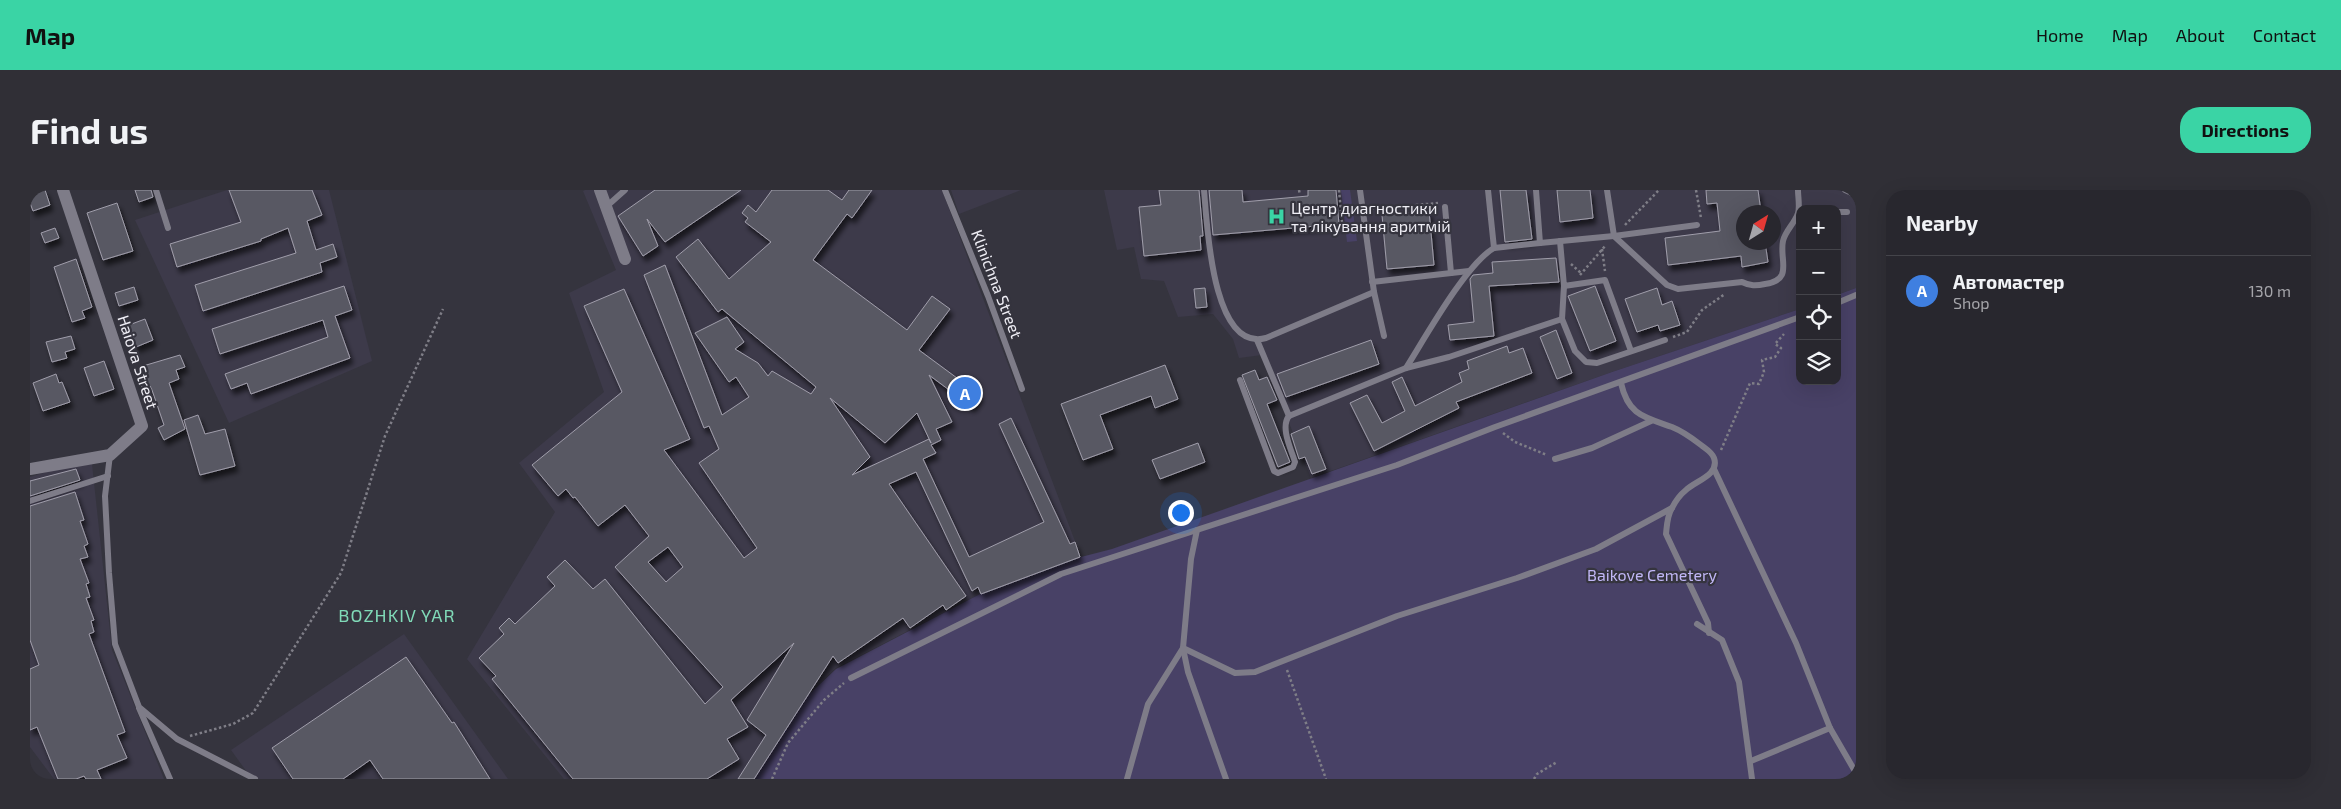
<!DOCTYPE html>
<meta charset="utf-8">
<style>
:root{--surface:#28272e;--page:#302f36;--text:#f1f3f6;--muted:#a5a5aa;--line:#44444a;--accent:#3ad4a5}
body{margin:0;font-family:"Exo 2",sans-serif;background:var(--page);color:var(--text)}
.controls{position:absolute;right:15px;top:15px;display:grid;overflow:hidden;border-radius:10px;box-shadow:0 5px 20px #0002}
.controls button{width:45px;height:45px;display:grid;place-items:center;padding:0;border:0;border-bottom:1px solid var(--line);background:var(--surface);color:var(--text);font:25px sans-serif}
.compass{position:absolute;left:1706px;top:15px;width:45px;height:45px;border-radius:50%;background:var(--surface);box-shadow:0 5px 20px #0002;rotate:37deg}
.you{position:absolute;left:1150px;top:322px;width:18px;height:18px;margin:-12px;border:4px solid #fff;border-radius:50%;background:#1a73e8;box-shadow:0 0 0 8px #1a73e833}
.badge{display:grid;place-items:center;width:32px;height:32px;border-radius:50%;background:var(--accent);color:#fff;font-size:16px;font-weight:700}
.pin{position:absolute;translate:-50% -50%;border:2px solid #fff;box-shadow:0 1px 5px #0006}
.list{margin:0;padding:0;list-style:none}
h2{display:flex;justify-content:space-between;align-items:center;height:65px;margin:0;padding:0 20px;font-size:21px}
h2 small{font-size:16px;font-weight:400;color:var(--muted)}
.list li{display:grid;grid-template-columns:32px 1fr auto;gap:15px;align-items:center;box-sizing:border-box;height:70px;padding:0 20px;border-top:1px solid var(--line)}
.list b{display:block;font-size:19px;white-space:nowrap}
.list p{margin:0;font-size:16px;white-space:nowrap;color:var(--muted)}
.list em{font-size:16px;font-style:normal;color:var(--muted)}
.icon{flex:none;width:28px;height:28px;fill:none;stroke:currentColor;stroke-width:2;stroke-linecap:round;stroke-linejoin:round}
.map{position:relative;flex:none;width:1826px;height:589px;overflow:hidden;border-radius:20px}
header{display:flex;align-items:center;gap:30px;box-sizing:border-box;height:70px;padding:0 25px;background:var(--accent);color:#111}
header strong{font-size:24px}
nav{display:flex;gap:28px;margin-inline-start:auto;font-size:18px}
.intro{display:flex;align-items:center;justify-content:space-between;box-sizing:border-box;height:120px;padding:0 30px}
h1{margin:0;font-size:35px}
.button{padding:12px 22px;border-radius:20px;background:var(--accent);color:#111;font-size:18px;font-weight:700}
main{display:flex;gap:30px;padding:0 30px}
aside{flex:1;background:var(--surface);border-radius:20px;box-shadow:0 5px 20px #0002}
.map>svg:first-child{display:block}
.built{fill:#3d3a4a;fill-rule:evenodd}
.green{fill:#484166}
.building{fill:#595863;stroke:#a09eab;fill-rule:evenodd;filter:url(#shadow)}
.lines{fill:none;stroke-linecap:round;stroke-linejoin:round}
.path{stroke:#7f7e87;stroke-width:2.5;stroke-dasharray:2.5 2.5;stroke-linecap:butt}
.service{stroke:#7e7c88;stroke-width:6}
.minor{stroke:#7e7c88;stroke-width:12}
.labels{text-anchor:middle;stroke-width:4.5;stroke-linejoin:round;paint-order:stroke}
.poi-label{font-size:16px;fill:#f0eff6;stroke:#35343e;text-anchor:start}
.street-label{font-size:16px;fill:#f0eff6;stroke:#35343e}
.park-label{font-size:16px;fill:#c1b7f6;stroke:#35343e}
.neighbourhood-label{font-size:18px;letter-spacing:1px;fill:#80dab8;stroke:#35343e}
</style>
<header>
<strong>Map</strong>
<nav><a>Home</a><a>Map</a><a>About</a><a>Contact</a></nav>
</header>
<div class="intro"><h1>Find us</h1><a class="button">Directions</a></div>
<main>
<div class="map">
<svg width="1826" height="589" viewBox="0 0 1826 589">
<defs>
<filter id="shadow"><feDropShadow dx="3" dy="5.5" stdDeviation="2.5" flood-color="#0009"/></filter>
</defs>
<rect width="100%" height="100%" fill="#35343e"/>
<!-- built -->
<g class="built">
<polygon points="197,0 299,0 342,171 199,233 105,30"/>
<polygon points="555,0 912,0 1051,367 950,404 806,478 775,508 724,589 534,589 437,469 525,322 489,273 574,202 539,103 586,80 553,1"/>
<polygon points="921,0 991,0 929,24"/>
<path d="M1074,0H1826V98L1807,105V19H1770V119L1582,182L1281,288L1232,165L1209,168L1203,149L1183,124L1148,127L1134,91L1111,89L1104,57L1087,60ZM1714,22H1744V52H1714Z"/>
<polygon points="62,274 82,460 134,589 24,589 0,557 0,287 35,276"/>
<polygon points="374,444 478,589 222,589 201,560"/>
</g>
<!-- green -->
<g class="green">
<polygon points="1311,0 1320,0 1327,51 1317,52"/>
<polygon points="1826,98 1826,589 724,589 775,508 806,479 950,404 1051,367 1082,359 1582,182 1770,119 1770,191 1807,191 1807,105"/>
</g>
<!-- building -->
<g class="building">
<polygon points="0,0 15,0 20,15 3,21 0,13"/>
<polygon points="105,0 121,0 123,7 109,12"/>
<polygon points="199,0 282,0 292,25 277,31 286,60 303,54 307,67 290,73 292,82 173,121 165,95 266,63 258,38 231,49 231,51 147,77 140,54 211,32"/>
<polygon points="625,0 711,0 635,52 617,29 628,56 613,66 588,26"/>
<path d="M742,0H798L812,10L819,0H842L822,28L817,24L783,70L877,140L902,106L920,119L889,160L950,205L942,217L899,185L922,232L906,239L911,250L901,255L906,263L893,269L939,367L1014,332L969,234L981,228L1040,354L1045,352L1050,367L951,404L948,397L942,401L886,282L859,294L936,406L916,420L913,415L880,438L873,428L808,473L803,466L724,589H708L736,545L717,530L764,453L701,510L718,537L697,549L709,569L677,589H543L462,489L466,486L449,468L474,444L469,438L479,428L485,434L525,396L517,387L535,370L563,399L575,389L675,514L693,497L585,377L619,346L595,315L568,336L545,307L543,308L536,299L528,306L502,275L592,202L554,116L594,99L660,249L634,260L714,368L727,358L669,273L689,259L679,236L674,238L614,85L635,75L692,225L719,207L706,187L699,192L665,143L697,127L714,152L705,159L728,173L738,186L742,181L781,204L786,197L692,119L688,122L646,67L668,49L699,89L741,52L715,32L718,28L712,23L718,15L726,22ZM800,208L855,253L887,223L901,253L899,249L822,285L840,267ZM638,357L653,377L636,392L618,372Z"/>
<polygon points="1129,0 1169,0 1173,46 1170,46 1171,60 1114,66 1109,17 1131,15"/>
<polygon points="1179,0 1212,0 1213,12 1278,6 1278,0 1306,0 1309,34 1183,45"/>
<polygon points="1470,0 1496,0 1502,49 1475,52"/>
<polygon points="1527,0 1560,0 1563,28 1530,32"/>
<polygon points="1676,0 1728,0 1731,22 1714,22 1714,52 1735,52 1738,72 1712,77 1711,66 1638,75 1635,48 1690,41 1687,13 1677,14"/>
<polygon points="87,13 103,61 73,70 57,23"/>
<polygon points="1399,21 1404,75 1357,79 1352,25"/>
<polygon points="25,38 29,48 15,53 11,43"/>
<polygon points="1526,68 1529,92 1459,96 1464,146 1420,150 1418,135 1444,132 1440,89 1443,85 1463,83 1462,72"/>
<polygon points="46,69 62,117 52,121 55,128 42,132 24,77"/>
<polygon points="314,96 322,120 305,126 320,168 221,204 217,193 201,199 195,184 298,147 293,130 190,164 182,139"/>
<polygon points="1565,96 1586,151 1560,161 1538,106"/>
<polygon points="104,97 108,110 89,116 85,103"/>
<polygon points="1175,98 1177,117 1166,118 1164,99"/>
<polygon points="1627,98 1632,115 1642,111 1650,135 1630,141 1628,135 1607,142 1595,109"/>
<polygon points="115,129 123,150 106,157 99,135"/>
<polygon points="1526,140 1542,183 1527,189 1510,147"/>
<polygon points="41,146 45,159 35,162 37,168 22,172 16,152"/>
<polygon points="1341,150 1349,174 1256,207 1247,184"/>
<polygon points="1477,156 1479,163 1493,158 1502,183 1426,212 1429,218 1344,261 1320,213 1337,205 1352,233 1375,221 1362,192 1372,187 1385,216 1432,192 1429,183 1439,179 1437,171"/>
<polygon points="150,165 155,177 146,180 149,189 139,193 155,239 134,250 128,238 134,235 122,200 120,196 113,199 108,188 117,185 113,176"/>
<polygon points="74,171 84,199 64,206 54,178"/>
<polygon points="1135,175 1148,209 1125,218 1121,206 1070,225 1083,259 1053,270 1031,214"/>
<polygon points="1225,180 1229,190 1237,187 1247,210 1237,214 1260,272 1248,277 1212,185"/>
<polygon points="26,184 29,193 32,192 40,212 13,221 3,193"/>
<polygon points="168,225 175,244 195,239 205,276 170,285 154,230"/>
<polygon points="1279,236 1296,279 1282,284 1275,267 1269,269 1261,244"/>
<polygon points="1168,253 1175,272 1130,289 1122,270"/>
<polygon points="46,279 50,290 0,306 0,291"/>
<polygon points="45,302 54,330 50,331 58,354 54,356 58,367 50,369 59,393 56,394 60,407 56,408 64,430 61,431 64,442 59,444 95,542 87,545 97,568 67,580 71,589 56,589 54,586 46,589 28,589 7,537 0,540 0,479 9,475 0,450 0,316"/>
<polygon points="376,467 422,533 424,532 460,589 353,589 340,570 313,589 263,589 242,558"/>
</g>
<g class="lines">
<!-- path -->
<g class="path">
<polyline points="1269,0 1270,5"/>
<polyline points="1309,0 1313,44"/>
<polyline points="1666,0 1671,28"/>
<polyline points="1341,19 1408,13"/>
<polyline points="1595,35 1629,0"/>
<polyline points="1572,59 1575,81"/>
<polyline points="1541,74 1552,84"/>
<polyline points="1550,85 1576,55"/>
<polyline points="1643,147 1657,142 1672,120 1695,104"/>
<polyline points="1473,243 1485,252 1517,265"/>
<polyline points="1691,260 1720,193 1729,194 1734,182 1732,170 1745,167 1751,158 1745,154 1754,144"/>
<polyline points="1257,480 1296,589"/>
<polyline points="160,546 203,534 223,523 311,383 355,246 413,119"/>
<polyline points="742,589 758,553 794,510 814,493"/>
<polyline points="1504,589 1507,584 1527,572"/>
</g>
<!-- service -->
<g class="service">
<polyline points="126,0 138,38"/>
<polyline points="915,0 958,106 992,199"/>
<path d="M1174,0C1177,34 1182,163 1236,148L1344,102"/>
<polyline points="1330,0 1344,102 1354,146"/>
<polyline points="1458,0 1464,58 1510,53"/>
<polyline points="1506,0 1510,53 1584,46 1667,35"/>
<path d="M1577,0L1584,46L1637,95L1648,99L1712,92C1720,96 1726,96 1735,94C1764,90 1749,70 1753,51C1755,41 1765,33 1768,23C1770,17 1768,7 1768,0"/>
<polyline points="1815,0 1826,5"/>
<polyline points="577,16 595,0"/>
<polyline points="1415,17 1421,83"/>
<polyline points="1807,22 1817,22"/>
<polyline points="1530,51 1534,96 1575,90 1601,161"/>
<polyline points="1342,92 1439,81"/>
<polyline points="1534,96 1532,129 1545,161 1556,172 1567,173 1635,150"/>
<polyline points="1807,113 1826,105"/>
<polyline points="1227,150 1259,226 1376,178 1419,167 1532,129"/>
<path d="M1376,178C1395,148 1436,74 1464,58"/>
<path d="M1210,190L1244,281L1248,283L1263,277L1265,272C1261,259 1250,237 1259,226"/>
<path d="M1591,193C1598,225 1614,227 1642,237C1652,241 1662,248 1671,255C1676,259 1682,262 1684,268C1690,285 1665,291 1656,300C1651,304 1645,312 1642,318C1637,326 1637,335 1636,344L1678,433L1679,443"/>
<polyline points="80,265 75,306 79,383 85,454 109,517 147,549 225,589"/>
<polyline points="1525,269 1562,258 1621,231"/>
<polyline points="1684,279 1766,453 1800,538 1826,583"/>
<polyline points="0,311 78,286"/>
<polyline points="1167,340 1161,369 1153,458 1158,482 1196,589"/>
<polyline points="1667,434 1692,450 1709,492 1722,589"/>
<polyline points="821,488 1031,384 1367,275 1465,237 1770,127"/>
<polyline points="109,518 140,589"/>
<polyline points="1721,571 1800,538"/>
<polyline points="1097,589 1118,514 1153,458 1205,483 1225,482 1367,426 1487,388 1566,359 1642,318"/>
</g>
<!-- minor -->
<g class="minor">
<polyline points="570,0 595,69"/>
<polyline points="0,279 80,265 112,236 33,0"/>
</g>
</g>
<!-- icons -->
<defs>
<symbol id="hospital-bare" viewBox="-9 -9 18 18"><path d="M-5-5h3v3.5h4V-5h3V5h-3V1.5h-4V5h-3Z" fill="#3ad4a5" stroke="#35343e" stroke-width="2.5" paint-order="stroke"/></symbol>
</defs>
<g fill-rule="evenodd">
<use href="#hospital-bare" x="1234" y="14" width="25" height="25"/>
</g>
<g class="labels">
<!-- poi labels -->
<g class="poi-label">
<text x="1261" y="24">Центр диагностики<tspan x="1261" dy="18">та лікування аритмій</tspan></text>
</g>
<!-- street labels -->
<g class="street-label">
<text transform="translate(967 94) rotate(69)" y="6">Klinichna Street</text>
<text transform="translate(108 172) rotate(72)" y="6">Haiova Street</text>
</g>
<!-- park labels -->
<g class="park-label">
<text x="1622" y="391">Baikove Cemetery</text>
</g>
<!-- neighbourhood labels -->
<g class="neighbourhood-label">
<text x="367" y="432">BOZHKIV YAR</text>
</g>
</g>
</svg>
<div class="controls">
<button>+</button>
<button>−</button>
<button><svg class="icon" aria-label="locate" viewBox="0 0 24 24"><circle cx="12" cy="12" r="6"/><path d="M12 2v4M12 18v4M2 12h4M18 12h4"/></svg></button>
<button><svg class="icon" aria-label="layers" viewBox="0 0 24 24"><path d="M12 4l9 5-9 5-9-5zM3 14l9 5 9-5"/></svg></button>
</div>
<svg class="compass" viewBox="-18 -18 36 36"><path d="M0-13l5 13h-10z" fill="#e53935"/><path d="M0 13l5-13h-10z" fill="#a5a5aa"/></svg>
<div class="you"></div>
<div class="pin badge" style="left:935px;top:203px;background:#3f7fe0">A</div>
</div>
<aside>
<h2>Nearby<small></small></h2>
<ul class="list">
<li><span class="badge" style="background:#3f7fe0">A</span><div><b>Автомастер</b><p>Shop</p></div><em>130 m</em></li>
</ul>
</aside>
</main>
